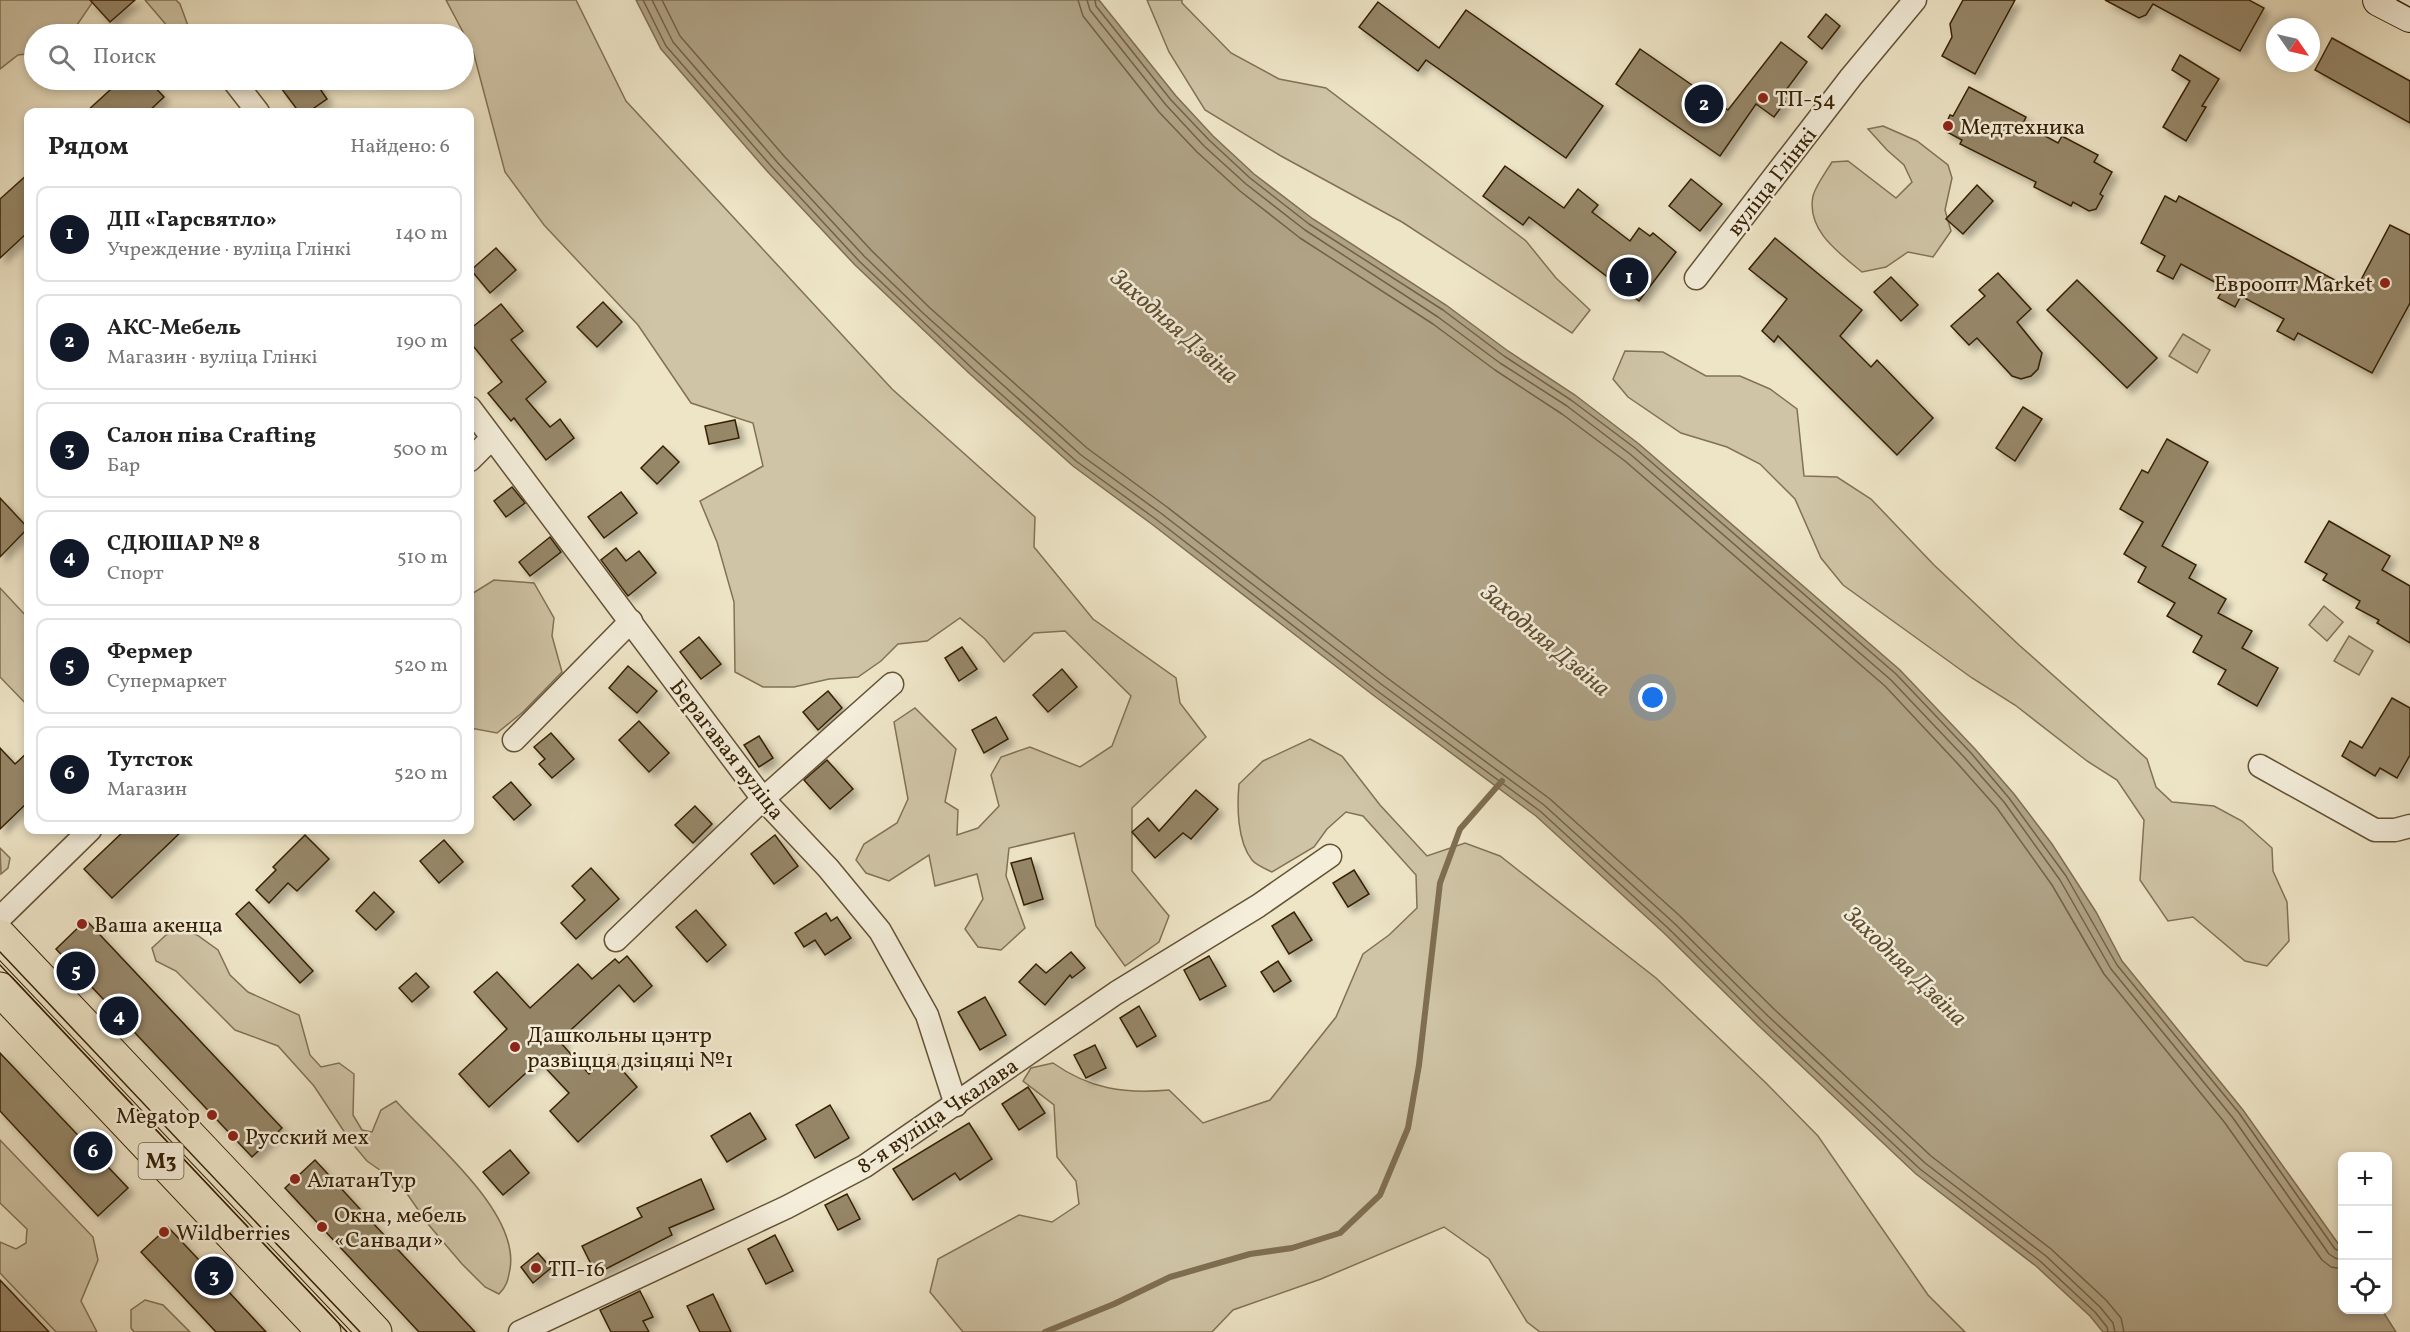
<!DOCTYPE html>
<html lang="ru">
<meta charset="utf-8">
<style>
:root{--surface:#fff;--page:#f6f6f6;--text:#222;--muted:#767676;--line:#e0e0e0;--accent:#111827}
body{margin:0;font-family:Vollkorn,serif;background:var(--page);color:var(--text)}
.controls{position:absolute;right:18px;bottom:18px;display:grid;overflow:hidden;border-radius:12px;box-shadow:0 3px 9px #0003}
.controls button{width:54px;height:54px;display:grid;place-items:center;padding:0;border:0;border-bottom:2px solid var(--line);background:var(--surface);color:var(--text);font:30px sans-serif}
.compass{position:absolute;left:2266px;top:18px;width:54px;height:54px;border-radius:50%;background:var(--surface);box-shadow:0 3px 9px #0003;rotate:124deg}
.you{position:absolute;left:1653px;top:698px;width:21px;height:21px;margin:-15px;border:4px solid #fff;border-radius:50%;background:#1a73e8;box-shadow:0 0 0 9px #1a73e833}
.badge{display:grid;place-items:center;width:39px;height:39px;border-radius:50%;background:var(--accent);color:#fff;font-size:20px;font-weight:700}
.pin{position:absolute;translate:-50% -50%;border:3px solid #fff;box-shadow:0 2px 6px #0006}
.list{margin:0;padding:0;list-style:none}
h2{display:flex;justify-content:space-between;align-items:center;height:78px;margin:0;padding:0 24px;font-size:26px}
h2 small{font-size:20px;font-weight:400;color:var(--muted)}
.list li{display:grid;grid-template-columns:39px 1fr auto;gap:18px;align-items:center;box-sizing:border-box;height:96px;margin:0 12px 12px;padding:0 12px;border:2px solid var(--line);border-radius:12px}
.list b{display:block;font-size:22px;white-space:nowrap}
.list p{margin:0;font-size:20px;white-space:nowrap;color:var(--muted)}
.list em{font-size:20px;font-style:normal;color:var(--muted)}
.icon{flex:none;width:33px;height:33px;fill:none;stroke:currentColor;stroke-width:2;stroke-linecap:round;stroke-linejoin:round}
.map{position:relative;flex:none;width:2410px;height:1332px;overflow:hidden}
.search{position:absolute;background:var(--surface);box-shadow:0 3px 9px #0003;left:24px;top:24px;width:450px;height:66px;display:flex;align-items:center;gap:15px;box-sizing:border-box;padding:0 21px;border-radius:33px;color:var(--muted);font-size:22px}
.panel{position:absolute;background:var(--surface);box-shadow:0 3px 9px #0003;left:24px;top:108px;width:450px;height:726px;border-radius:12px}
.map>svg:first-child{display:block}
.green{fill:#cfc4a6;stroke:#827255;stroke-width:1.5}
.water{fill:#afa285;stroke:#7f6e51;stroke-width:1.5}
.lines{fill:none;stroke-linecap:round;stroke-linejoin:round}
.shore{stroke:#726244;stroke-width:1.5}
.stream{stroke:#7f6e51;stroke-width:6}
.building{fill:#968769;stroke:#362104;stroke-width:1.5;filter:url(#shadow)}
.street-casing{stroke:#645235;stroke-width:25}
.secondary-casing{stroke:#362104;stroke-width:34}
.primary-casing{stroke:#362104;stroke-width:35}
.street{stroke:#f4eedb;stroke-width:22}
.secondary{stroke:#f4eedb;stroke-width:32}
.primary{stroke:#eee5c7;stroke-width:33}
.tram{stroke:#362104;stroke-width:1.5}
.poi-dot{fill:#8f2418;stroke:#f4eedb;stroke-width:2}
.labels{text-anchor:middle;stroke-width:5;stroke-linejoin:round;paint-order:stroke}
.shield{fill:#f4eedb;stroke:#6f5e44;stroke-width:1.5}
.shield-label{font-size:21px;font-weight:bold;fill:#362104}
.poi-label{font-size:22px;fill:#362104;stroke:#f4eedb;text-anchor:start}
.street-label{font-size:22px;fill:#362104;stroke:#f4eedb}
.water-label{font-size:24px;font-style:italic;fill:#604e31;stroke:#f4eedb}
</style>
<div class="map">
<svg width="2410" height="1332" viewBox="0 0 2410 1332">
<defs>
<filter id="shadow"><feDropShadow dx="5.5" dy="5.5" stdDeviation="3" flood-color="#0004"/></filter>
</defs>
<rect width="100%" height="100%" fill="#eee5c7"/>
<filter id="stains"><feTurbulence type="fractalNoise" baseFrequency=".00333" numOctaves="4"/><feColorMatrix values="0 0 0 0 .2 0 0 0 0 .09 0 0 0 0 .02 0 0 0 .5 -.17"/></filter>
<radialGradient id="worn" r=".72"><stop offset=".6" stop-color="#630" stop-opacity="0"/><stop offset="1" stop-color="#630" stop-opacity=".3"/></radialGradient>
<!-- green -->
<g class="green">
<polygon points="0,0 94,0 77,25 66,34 34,34 34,53 18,55 0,69"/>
<polygon points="145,0 176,0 180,4 191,34 174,34"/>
<polygon points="446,0 576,0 626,101 892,389 1035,517 1034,547 1093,619 1176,678 1180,703 1206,737 1132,808 1132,871 1169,916 1159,942 1125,966 1096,926 1074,833 1009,848 1006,876 1025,928 1001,950 978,947 965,929 983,899 977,874 935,886 929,855 889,881 866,873 856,860 864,844 897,823 908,799 894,722 915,708 956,749 945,802 958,810 957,835 978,828 999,806 991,775 1001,757 1030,747 1080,767 1112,746 1131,696 1065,631 1034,633 1004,662 985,639 960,618 927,641 898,644 881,661 858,677 829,679 794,687 763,687 735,672 734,602 717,542 700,501 763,466 753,423 691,403 638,325 544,225 505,172 473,51"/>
<polygon points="1147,0 1182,0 1182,3 1231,53 1279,79 1326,88 1526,241 1556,278 1590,310 1572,333 1402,222 1281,156 1205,110 1169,52"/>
<path d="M1883,126L1917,141L1948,165L1952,178L1945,210L1951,231L1933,257L1908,252L1886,267L1862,272C1839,253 1806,230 1813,196C1816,185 1826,172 1832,162L1848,161L1896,198L1912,182L1904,165L1887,150L1868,129Z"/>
<polygon points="2183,334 2210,350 2197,373 2169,356"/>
<polygon points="1625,351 1663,352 1706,376 1740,376 1770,389 1797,409 1804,476 1837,477 1871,499 1934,565 2019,645 2147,759 2156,787 2172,802 2214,806 2242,821 2272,848 2273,871 2287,902 2289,941 2267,966 2245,961 2193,917 2168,921 2140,880 2144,820 2117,780 2087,761 2015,705 1972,678 1843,585 1821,558 1795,499 1760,464 1727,447 1681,433 1628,397 1613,379"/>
<polygon points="494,580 534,583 554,618 552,636 562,672 523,712 497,733 470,728 470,595"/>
<polygon points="0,588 28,618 28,706 0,677"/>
<polygon points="2324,606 2343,622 2327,641 2309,625"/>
<polygon points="2349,636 2373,651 2359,675 2334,661"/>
<path d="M1310,739L1342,756L1380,805L1427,856L1465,843L1500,856L1656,978L1766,1083L1818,1136L1928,1295L1965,1332H1540L1527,1322L1489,1259L1444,1227L1321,1279L1233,1310L1212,1332H963L930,1292L938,1259L1019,1215L1052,1222L1079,1204L1076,1181L1057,1157L1054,1105L1023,1081L1031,1068L1053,1063C1090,1089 1124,1094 1169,1090L1203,1123L1270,1100L1336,1017L1363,954L1389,935L1417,908L1416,875L1363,816L1346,812L1327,829L1314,847L1272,872C1266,869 1256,865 1252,860C1237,841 1237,806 1239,784L1263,761Z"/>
<polygon points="0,848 10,858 8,868 1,874"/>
<path d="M177,928L197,935L218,950L230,975L248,992L299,1015L310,1055L321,1067L339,1063L354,1074L353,1115L362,1130L372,1132L381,1110L396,1101C431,1141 520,1212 510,1269C508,1280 507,1286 499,1294L485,1287L462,1264L428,1224L401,1185L367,1161L351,1142L314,1086L278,1046L235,1030L176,971L156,961L152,948L166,935Z"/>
<polygon points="0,1140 93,1237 98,1260 81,1301 97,1332 56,1332 0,1273 0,1242 16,1249 26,1243 27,1229 0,1203"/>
<polygon points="145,1300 163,1305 190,1332 134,1332 131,1328 131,1310"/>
</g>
<!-- water -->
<polygon class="water" points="636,0 1099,0 1176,96 1213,136 1254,174 1313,219 1446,305 1508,351 1575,395 1639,444 1900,670 1975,749 2014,794 2052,844 2096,912 2122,961 2243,1110 2342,1249 2342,1310 2382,1310 2396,1332 2103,1332 2090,1316 2036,1266 1916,1174 1759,1026 1664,933 1536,816 1373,695 1153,525 1073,466 970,374 855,265 767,171 661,49"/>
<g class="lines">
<!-- shore -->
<g class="shore">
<polyline points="643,0 666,46 772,167 859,261 974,370 1076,461 1157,520 1376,690 1540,811 1668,928 1763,1022 1920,1169 2040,1261 2095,1312 2107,1327 2108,1332"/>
<polyline points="652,0 673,42 777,162 864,256 924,314 1081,455 1162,514 1381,684 1544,805 1674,923 1768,1016 1925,1163 2046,1256 2100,1307 2113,1323 2115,1332"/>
<polyline points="662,0 680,36 784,156 871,250 930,308 1087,448 1167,507 1386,677 1550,799 1680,916 1775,1010 1931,1156 2051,1249 2106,1300 2121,1318 2124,1332"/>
<polyline points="1078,0 1083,16 1159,112 1197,152 1240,191 1300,238 1433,324 1495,370 1562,414 1625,461 1885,686 1958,764 1997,808 2052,885 2104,974 2225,1123 2322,1260 2331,1267 2342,1269"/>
<polyline points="1087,0 1090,10 1166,105 1204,146 1246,184 1305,230 1438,317 1500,363 1567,406 1630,454 1891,680 1965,758 2004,802 2060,880 2111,969 2233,1118 2329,1254 2335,1258 2342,1260"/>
<polyline points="1095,0 1096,6 1171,100 1209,140 1250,178 1309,224 1443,310 1504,356 1571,400 1635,448 1896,674 1971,753 2009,798 2066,876 2117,965 2239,1113 2335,1249 2342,1252"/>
</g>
<!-- stream -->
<polyline class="stream" points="1045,1332 1114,1304 1170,1277 1250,1254 1292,1248 1340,1233 1380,1195 1408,1128 1419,1065 1440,883 1460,829 1502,781"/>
</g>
<!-- building -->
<g class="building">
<polygon points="90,0 135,0 110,22"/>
<polygon points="1963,0 2015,0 1975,74 1942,56 1952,37 1950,24"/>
<polygon points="2105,0 2249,0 2264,8 2240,51 2153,4 2146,15 2139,18"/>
<polygon points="1378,2 1439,48 1466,10 1603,106 1566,158 1426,60 1418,71 1359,27"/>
<polygon points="1826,14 1840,26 1822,49 1808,37"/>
<polygon points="2332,38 2410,81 2410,123 2315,70"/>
<polygon points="1781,42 1807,62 1780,98 1785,102 1774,117 1756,104 1720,156 1616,84 1640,49 1728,110"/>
<polygon points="2180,55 2219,79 2202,106 2206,107 2186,141 2163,127 2190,81 2172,70"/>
<polygon points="121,80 148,80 164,97 148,112 86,112"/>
<polygon points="293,80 314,80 327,99 308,112 299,112 281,88"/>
<polygon points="1969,87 2026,117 2023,124 2058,143 2062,136 2098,155 2094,162 2112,172 2100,194 2103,196 2096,209 2089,211 2073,202 2071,206 2034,187 2036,182 1960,144 1962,140 1947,132 1945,126 1950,115 1953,116"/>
<polygon points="1505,166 1564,208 1578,189 1598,205 1592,212 1630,241 1639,228 1650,236 1653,233 1676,252 1639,301 1529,217 1523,225 1483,196"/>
<polygon points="28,174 28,232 0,258 0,199"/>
<polygon points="1691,179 1722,204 1700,231 1669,206"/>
<polygon points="1977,185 1993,201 1963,234 1946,219"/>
<polygon points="2165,196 2176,202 2179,196 2355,291 2390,225 2410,235 2410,303 2372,373 2298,333 2294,340 2277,331 2284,319 2241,296 2235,307 2218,298 2224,287 2181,264 2173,279 2157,271 2165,256 2141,243"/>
<polygon points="1775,238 1862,310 1840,336 1871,367 1877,360 1933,418 1897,455 1778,336 1774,342 1762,331 1787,299 1749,269"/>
<polygon points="496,248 516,270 490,293 471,270"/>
<polygon points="1998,273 2031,309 2017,322 2042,353 2038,369 2031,376 2021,379 2012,376 1977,338 1969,345 1951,326 1985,296 1979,290"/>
<polygon points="1891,277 1918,305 1901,321 1874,292"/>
<polygon points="2077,280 2157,358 2127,388 2047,310"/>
<polygon points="603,302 622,322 597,347 577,327"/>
<polygon points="501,304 523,331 511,340 546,382 526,399 550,427 560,419 574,438 546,460 514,418 511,421 488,393 502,382 470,342 470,329"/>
<polygon points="2023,407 2042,419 2015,461 1996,448"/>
<polygon points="735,420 739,438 709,444 705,426"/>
<polygon points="2167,439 2208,462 2162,546 2196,565 2189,578 2226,599 2218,613 2252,631 2242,648 2278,668 2257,706 2218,684 2226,670 2193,652 2202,636 2167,616 2175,603 2138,582 2146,567 2124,554 2143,522 2120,509 2142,470 2148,473"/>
<polygon points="663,446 679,462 657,484 641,468"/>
<polygon points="512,487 525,503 506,517 494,501"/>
<polygon points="621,492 637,513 604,538 588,517"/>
<polygon points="0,498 28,528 0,557"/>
<polygon points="2329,521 2390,556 2382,570 2410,586 2410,643 2377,623 2379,620 2356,608 2360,601 2323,580 2327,574 2305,562"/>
<polygon points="550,537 561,552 530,576 519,562"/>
<polygon points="616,548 626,561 639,551 656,573 628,596 601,560"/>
<polygon points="699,637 721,664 701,679 680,652"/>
<polygon points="962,647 977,669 959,681 945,658"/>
<polygon points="628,666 657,691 637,713 609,688"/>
<polygon points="1062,669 1077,687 1048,712 1033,695"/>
<polygon points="828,691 842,708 818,730 803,712"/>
<polygon points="2392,698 2410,708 2410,755 2397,778 2380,768 2375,776 2342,756 2350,741 2362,748"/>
<polygon points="996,717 1008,739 984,753 972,730"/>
<polygon points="639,721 669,753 649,772 619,740"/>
<polygon points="551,733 574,759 552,778 539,764 545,759 534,747"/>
<polygon points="759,736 773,758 759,767 744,745"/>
<polygon points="0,748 15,764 28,752 28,802 0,829"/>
<polygon points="827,760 853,789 830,809 804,780"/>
<polygon points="511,782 531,805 514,820 493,797"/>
<polygon points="1196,790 1218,809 1191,839 1183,833 1155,858 1132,832 1148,818 1159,831"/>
<polygon points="695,806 712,824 693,843 675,825"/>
<polygon points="125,830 183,830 112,898 84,869"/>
<polygon points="305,835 329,859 297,891 288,883 269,903 256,890 276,870 273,867"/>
<polygon points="775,835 798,866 774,884 751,854"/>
<polygon points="444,840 463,862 439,883 420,861"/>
<polygon points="1031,858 1043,899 1024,905 1011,863"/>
<polygon points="591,868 619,899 576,939 561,923 585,900 572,886"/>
<polygon points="1354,870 1369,894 1348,907 1333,883"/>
<polygon points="374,892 394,912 376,930 356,911"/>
<polygon points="249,902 313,971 300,983 236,914"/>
<polygon points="696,910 726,945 707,962 676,927"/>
<polygon points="1294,912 1312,940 1289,954 1272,926"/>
<polygon points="826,913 831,921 837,917 851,938 825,955 815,940 804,947 795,933"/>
<polygon points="86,920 282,1128 252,1157 56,949"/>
<polygon points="1071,952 1085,968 1072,978 1070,975 1045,1005 1019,982 1036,964 1046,973"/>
<polygon points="627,956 652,986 634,1002 619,985 559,1041 589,1074 609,1055 637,1087 578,1142 550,1111 569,1093 539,1061 489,1107 459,1074 507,1029 474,992 497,972 530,1008 578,964 592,979 615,959 619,963"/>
<polygon points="1209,956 1226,986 1200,1000 1184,970"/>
<polygon points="1278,961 1291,981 1274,992 1261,972"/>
<polygon points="416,973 429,987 412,1002 399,988"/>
<polygon points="985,997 1006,1035 980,1050 958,1012"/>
<polygon points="1139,1006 1156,1036 1137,1047 1120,1018"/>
<polygon points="1095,1045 1106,1068 1086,1078 1074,1055"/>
<polygon points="0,1053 128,1188 98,1216 0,1111"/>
<polygon points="1028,1087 1045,1113 1019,1130 1002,1104"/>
<polygon points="830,1105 849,1138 815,1158 796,1125"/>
<polygon points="750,1113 766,1139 727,1162 711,1136"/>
<polygon points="969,1123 992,1159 960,1180 955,1173 913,1200 893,1169"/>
<polygon points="510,1150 529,1173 503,1195 483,1172"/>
<polygon points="315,1160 371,1221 475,1332 419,1332 285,1188"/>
<polygon points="701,1179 714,1209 669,1228 672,1235 596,1274 582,1246 642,1217 637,1208"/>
<polygon points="847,1194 860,1219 838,1230 825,1205"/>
<polygon points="168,1227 214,1276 266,1332 216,1332 158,1270 141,1252"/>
<polygon points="775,1235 793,1271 766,1284 748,1249"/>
<polygon points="538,1253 551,1268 533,1283 521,1267"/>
<polygon points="0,1280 49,1332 0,1332"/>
<polygon points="640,1291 653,1317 643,1321 649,1332 611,1332 600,1310"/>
<polygon points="713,1294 731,1332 700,1332 687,1306"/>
</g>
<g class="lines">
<defs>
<g id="street">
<polyline points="233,80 258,112"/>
<polyline points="1696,278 1851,77 1915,0"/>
<polyline points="470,408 763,799 828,868 880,931 927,1015 956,1105"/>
<polyline points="470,460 491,439"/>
<polyline points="514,740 631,621"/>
<polyline points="2260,766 2375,830 2395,830 2410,826"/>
<polyline points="0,918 90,830"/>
<polyline points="616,940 763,799 892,684"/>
<polyline points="520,1332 787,1207 865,1166 1116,993 1258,906 1330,856"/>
</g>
<polyline id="secondary" points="2379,0 2410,16"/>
<g id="primary">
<polyline points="0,936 375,1332"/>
<polyline points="0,989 324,1332"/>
</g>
</defs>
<!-- street casing -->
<use href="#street" class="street-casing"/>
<!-- secondary casing -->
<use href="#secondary" class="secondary-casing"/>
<!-- primary casing -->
<use href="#primary" class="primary-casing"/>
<!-- street -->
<use href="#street" class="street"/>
<!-- secondary -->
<use href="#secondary" class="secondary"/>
<!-- primary -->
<use href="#primary" class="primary"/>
<!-- tram -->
<g class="tram">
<polyline points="2397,0 2410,7"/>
<polyline points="0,952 360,1332"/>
<polyline points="0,965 347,1332"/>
</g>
</g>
<!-- markers -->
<g class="poi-dot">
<circle cx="1763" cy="98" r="6"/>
<circle cx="1948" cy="126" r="6"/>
<circle cx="2385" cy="283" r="6"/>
<circle cx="82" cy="924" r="6"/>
<circle cx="515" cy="1047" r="6"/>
<circle cx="212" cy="1115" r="6"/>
<circle cx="233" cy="1136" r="6"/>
<circle cx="295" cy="1179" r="6"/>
<circle cx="322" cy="1227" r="6"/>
<circle cx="164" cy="1232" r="6"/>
<circle cx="536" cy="1268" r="6"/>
</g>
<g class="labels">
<!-- shield labels -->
<rect class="shield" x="138.5" y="1143" width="45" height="36" rx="4.5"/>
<g class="shield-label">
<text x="161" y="1168">М3</text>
</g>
<!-- poi labels -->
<g class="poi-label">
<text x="1775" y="106">ТП-54</text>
<text x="1960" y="134">Медтехника</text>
<text x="2373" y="291" text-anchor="end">Евроопт Market</text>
<text x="94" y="932">Ваша акенца</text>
<text x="527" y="1042">Дашкольны цэнтр<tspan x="527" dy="25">развіцця дзіцяці №1</tspan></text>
<text x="200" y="1123" text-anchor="end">Megatop</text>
<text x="245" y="1144">Русский мех</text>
<text x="307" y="1187">АлатанТур</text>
<text x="334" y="1222">Окна, мебель<tspan x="334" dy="25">«Санвади»</tspan></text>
<text x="176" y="1240">Wildberries</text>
<text x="548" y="1276">ТП-16</text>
</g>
<!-- street labels -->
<g class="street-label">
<text transform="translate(1771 181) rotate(-52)" y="8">вуліца Глінкі</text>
<text transform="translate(728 749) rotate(52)" y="8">Берагавая вуліца</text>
<text transform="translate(937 1115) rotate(-34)" y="8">8-я вуліца Чкалава</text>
</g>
<!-- water labels -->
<g class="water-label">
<text transform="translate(1175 326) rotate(41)" y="8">Заходняя Дзвіна</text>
<text transform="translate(1546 640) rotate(40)" y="8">Заходняя Дзвіна</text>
<text transform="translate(1906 966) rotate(44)" y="8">Заходняя Дзвіна</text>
</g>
</g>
<rect width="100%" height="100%" filter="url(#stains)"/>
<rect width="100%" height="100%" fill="url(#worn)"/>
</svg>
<div class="controls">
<button>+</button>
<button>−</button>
<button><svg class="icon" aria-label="locate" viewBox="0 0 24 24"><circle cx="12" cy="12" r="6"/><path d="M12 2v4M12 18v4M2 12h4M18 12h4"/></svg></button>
</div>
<svg class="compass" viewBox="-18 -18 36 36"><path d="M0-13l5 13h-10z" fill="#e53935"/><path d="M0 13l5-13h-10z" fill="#767676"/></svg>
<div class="you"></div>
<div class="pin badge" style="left:1629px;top:277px">1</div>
<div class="pin badge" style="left:1704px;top:104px">2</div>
<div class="pin badge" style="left:214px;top:1276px">3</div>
<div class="pin badge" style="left:119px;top:1016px">4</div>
<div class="pin badge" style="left:76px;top:971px">5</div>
<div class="pin badge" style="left:93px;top:1151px">6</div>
<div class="search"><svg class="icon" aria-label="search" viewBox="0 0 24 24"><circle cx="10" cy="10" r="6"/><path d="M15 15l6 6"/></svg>Поиск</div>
<section class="panel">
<h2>Рядом<small>Найдено: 6</small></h2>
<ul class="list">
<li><span class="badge">1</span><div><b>ДП «Гарсвятло»</b><p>Учреждение · вуліца Глінкі</p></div><em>140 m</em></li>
<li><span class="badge">2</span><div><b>АКС-Мебель</b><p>Магазин · вуліца Глінкі</p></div><em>190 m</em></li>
<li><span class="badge">3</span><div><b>Салон піва Crafting</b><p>Бар</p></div><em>500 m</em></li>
<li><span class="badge">4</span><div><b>СДЮШАР № 8</b><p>Спорт</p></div><em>510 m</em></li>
<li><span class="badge">5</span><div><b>Фермер</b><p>Супермаркет</p></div><em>520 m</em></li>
<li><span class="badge">6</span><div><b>Тутсток</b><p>Магазин</p></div><em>520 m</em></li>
</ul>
</section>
</div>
